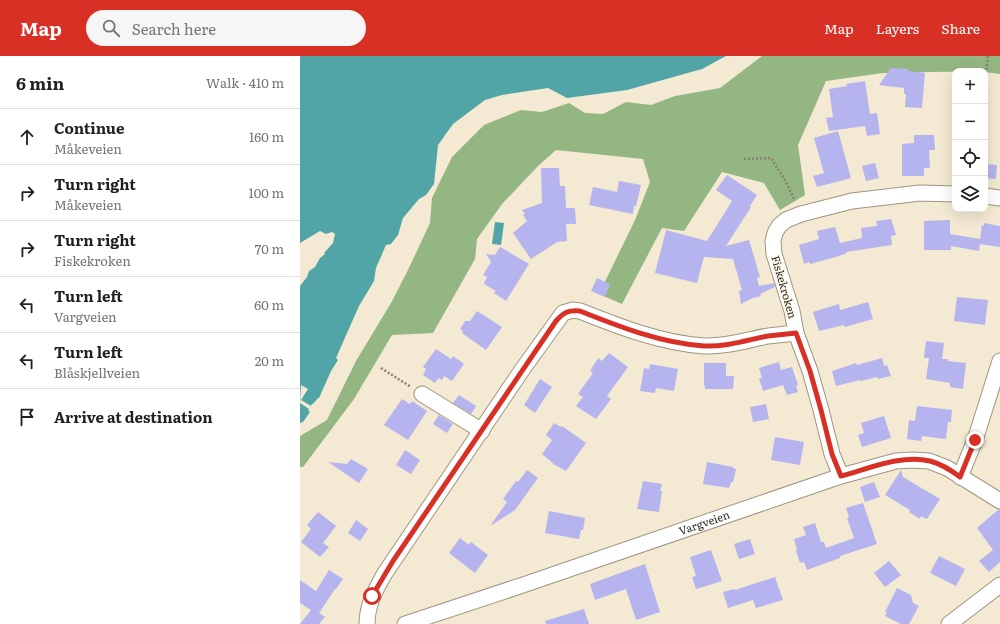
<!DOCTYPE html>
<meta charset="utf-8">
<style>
:root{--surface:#fff;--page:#f6f6f6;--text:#202124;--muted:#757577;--line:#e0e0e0;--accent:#d93025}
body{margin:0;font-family:Literata,serif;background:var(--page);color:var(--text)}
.controls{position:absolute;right:12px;top:12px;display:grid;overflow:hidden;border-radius:8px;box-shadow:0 4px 16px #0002}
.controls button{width:36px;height:36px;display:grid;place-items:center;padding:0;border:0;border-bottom:1px solid var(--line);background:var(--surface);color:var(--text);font:20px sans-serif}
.stop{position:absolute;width:12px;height:12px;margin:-9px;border:3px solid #d93025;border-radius:50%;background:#fff}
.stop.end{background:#d93025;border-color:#fff;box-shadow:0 1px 4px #0008}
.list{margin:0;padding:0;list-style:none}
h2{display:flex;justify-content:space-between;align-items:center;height:52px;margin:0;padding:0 16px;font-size:17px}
h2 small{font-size:13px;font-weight:400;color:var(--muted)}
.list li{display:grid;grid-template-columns:26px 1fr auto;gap:12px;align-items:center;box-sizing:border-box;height:56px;padding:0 16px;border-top:1px solid var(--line)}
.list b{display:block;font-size:15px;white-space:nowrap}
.list p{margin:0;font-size:13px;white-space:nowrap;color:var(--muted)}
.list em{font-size:13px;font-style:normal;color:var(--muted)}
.icon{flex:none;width:22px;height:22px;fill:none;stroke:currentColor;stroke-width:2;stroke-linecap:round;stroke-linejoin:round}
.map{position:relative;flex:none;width:700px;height:568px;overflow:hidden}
header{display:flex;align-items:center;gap:24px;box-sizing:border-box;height:56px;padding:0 20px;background:var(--accent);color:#fff}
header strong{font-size:19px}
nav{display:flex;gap:22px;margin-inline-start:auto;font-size:14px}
.search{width:280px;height:36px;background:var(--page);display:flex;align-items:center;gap:10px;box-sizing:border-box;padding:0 14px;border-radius:22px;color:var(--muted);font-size:15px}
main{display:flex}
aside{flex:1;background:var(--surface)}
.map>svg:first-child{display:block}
.forest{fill:#94b683}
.water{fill:#52a5a6}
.pier{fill:#f4e9d2}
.building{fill:#b5b4ee}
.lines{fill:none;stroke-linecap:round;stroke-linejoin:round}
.minor-casing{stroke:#a09680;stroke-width:17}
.path{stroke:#898172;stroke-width:2.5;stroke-dasharray:2 2;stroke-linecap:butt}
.minor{stroke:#fff;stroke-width:15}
.route{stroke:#d93025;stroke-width:5}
.labels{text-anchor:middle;stroke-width:3;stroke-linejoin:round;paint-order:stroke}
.street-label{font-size:11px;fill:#302b23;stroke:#fdf7e9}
</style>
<header>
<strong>Map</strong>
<div class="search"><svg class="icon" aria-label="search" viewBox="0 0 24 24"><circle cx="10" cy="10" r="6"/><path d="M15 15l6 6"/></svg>Search here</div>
<nav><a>Map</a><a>Layers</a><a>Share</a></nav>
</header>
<main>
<aside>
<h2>6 min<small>Walk · 410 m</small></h2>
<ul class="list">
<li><svg class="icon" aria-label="ahead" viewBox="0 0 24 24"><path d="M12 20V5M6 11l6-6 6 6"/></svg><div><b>Continue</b><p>Måkeveien</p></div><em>160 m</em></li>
<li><svg class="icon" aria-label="right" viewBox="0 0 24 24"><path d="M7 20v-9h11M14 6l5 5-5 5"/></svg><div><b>Turn right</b><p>Måkeveien</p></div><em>100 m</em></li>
<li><svg class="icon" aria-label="right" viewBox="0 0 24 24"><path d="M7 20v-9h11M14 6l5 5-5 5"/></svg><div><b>Turn right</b><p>Fiskekroken</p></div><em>70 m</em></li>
<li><svg class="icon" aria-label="left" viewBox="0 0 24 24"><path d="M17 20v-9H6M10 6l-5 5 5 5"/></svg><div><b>Turn left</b><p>Vargveien</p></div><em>60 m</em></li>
<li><svg class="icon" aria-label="left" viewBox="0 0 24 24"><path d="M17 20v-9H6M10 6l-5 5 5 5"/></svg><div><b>Turn left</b><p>Blåskjellveien</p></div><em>20 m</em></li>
<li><svg class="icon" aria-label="arrive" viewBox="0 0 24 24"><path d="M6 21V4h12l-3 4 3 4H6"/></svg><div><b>Arrive at destination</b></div></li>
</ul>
</aside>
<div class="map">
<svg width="700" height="568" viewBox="0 0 700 568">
<rect width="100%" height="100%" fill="#f4e9d2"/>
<!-- forest -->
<polygon class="forest" points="462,0 700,0 700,18 685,16 685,15 583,17 526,25 498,89 505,139 480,154 464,127 422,116 384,175 362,172 322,248 299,238 335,164 350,126 343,103 256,94 238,110 202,148 177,183 175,203 133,277 92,279 54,343 3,411 0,411 0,380 27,364 56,305 91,247 108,214 130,167 132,142 152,101 184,69 221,54 242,56 269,47 285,57 303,58 326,46 351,49 375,40 420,32"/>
<!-- water -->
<g class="water">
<polygon points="0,0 426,0 402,13 327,34 267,42 248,32 202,39 185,44 153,68 138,89 134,128 126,139 119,143 103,162 98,179 91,188 86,189 76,212 74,225 59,250 36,302 38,304 31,315 19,342 18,342 13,348 12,348 8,354 10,356 3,366 0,367 0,230 7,221 9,215 15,211 20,202 25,198 24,197 33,187 35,178 32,176 26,178 20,175 0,187"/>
<polygon points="195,166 204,167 201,189 192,188"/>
</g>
<!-- pier -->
<polygon class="pier" points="1,329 8,333 1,344 11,350 9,353 0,347"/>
<!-- building -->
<g class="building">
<polygon points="591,12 609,13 608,15 625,17 622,52 605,51 606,38 604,38 604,32 579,29"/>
<polygon points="565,25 570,58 577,57 580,78 567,80 565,70 529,75 526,62 533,61 529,33 547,30 546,28"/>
<polygon points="538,75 551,122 517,131 513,120 524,117 514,82"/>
<polygon points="614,79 634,79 635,94 629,94 630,112 624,112 624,120 602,120 602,88 614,87"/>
<polygon points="575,107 579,122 566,125 562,110"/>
<polygon points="685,108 697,109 696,123 685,122"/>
<polygon points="241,112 259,112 260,130 265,130 266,152 275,152 276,168 266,168 267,185 257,186 231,203 213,177 227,165 223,159 225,158 222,154 242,147"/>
<polygon points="427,119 457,139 450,150 451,151 426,190 449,184 460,221 457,222 459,230 474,227 475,231 460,238 461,240 453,242 441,248 439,235 442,234 433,203 404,201 397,227 355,217 366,174 407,185 432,145 416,134"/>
<polygon points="319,125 341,129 336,150 334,150 333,158 289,149 293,131 317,136"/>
<polygon points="591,163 596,179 591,180 592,189 546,196 547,197 536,201 510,208 509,206 504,208 499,189 519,183 517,175 535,171 540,187 562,182 561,172 577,170 576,165"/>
<polygon points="650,164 650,178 680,183 682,169 684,170 684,167 700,170 700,191 680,188 679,195 651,190 651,194 624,194 624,165"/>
<polygon points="200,191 229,208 206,245 194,237 196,235 184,228 187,221 183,219 191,206 186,198 195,199"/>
<polygon points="297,222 310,228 305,241 291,235"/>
<polygon points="657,241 688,244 685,269 654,265"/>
<polygon points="568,246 573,263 545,271 544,269 519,275 513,256 539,248 540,254"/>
<polygon points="177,255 202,271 186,294 162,277 163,275 160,273 165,265 170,265"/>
<polygon points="626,285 644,287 642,303 648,303 648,305 666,307 663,333 650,331 650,327 626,323 629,302 624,302"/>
<polygon points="136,293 151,303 153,300 164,308 152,325 144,320 142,324 138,322 135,327 123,319 126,313 123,311"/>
<polygon points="309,297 328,311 307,340 311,343 296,363 276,350 283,341 278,338 293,317 290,315 298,302 302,305"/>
<polygon points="582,302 584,310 587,309 591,320 578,323 577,321 561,325 560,324 536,330 532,315 556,307 557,309"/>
<polygon points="479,306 481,314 492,311 498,329 496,330 498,336 487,339 483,329 463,335 459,322 462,322 459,312"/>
<polygon points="404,307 426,307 426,320 434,320 433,333 405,333 405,329 404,330"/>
<polygon points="350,308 378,313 374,335 356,332 355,337 340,335 344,312 349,313"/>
<polygon points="240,323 252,331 235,357 224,349"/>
<polygon points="159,339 176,350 171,358 153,347"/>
<polygon points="102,343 110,348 112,345 127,355 108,384 84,369"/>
<polygon points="466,348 469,363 453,366 450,351"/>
<polygon points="617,350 652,354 651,366 648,366 646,383 622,380 621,385 607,383 609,364 615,365"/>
<polygon points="139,359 153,368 147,377 133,368"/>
<polygon points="584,360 591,382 562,391 558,379 564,377 561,367"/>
<polygon points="254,367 261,371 262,370 286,387 266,415 255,409 242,398 252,384 246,379"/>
<polygon points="475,381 504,386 500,409 471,404"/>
<polygon points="105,394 120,404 111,418 96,409"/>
<polygon points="51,403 68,413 59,427 28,406 47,408"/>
<polygon points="407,406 433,411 433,412 436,413 433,426 431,426 429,432 403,428"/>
<polygon points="227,414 238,422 215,454 190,470 207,446 203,443 216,425 218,426"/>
<polygon points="601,414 603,421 640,443 627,463 621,460 620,463 609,456 610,454 585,439"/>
<polygon points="343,425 362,428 360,435 362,435 359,456 337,453"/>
<polygon points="574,426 580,441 565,446 560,431"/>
<polygon points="563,447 577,488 540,500 540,502 507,514 504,506 500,507 496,495 497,494 494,483 506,479 503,471 515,467 521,486 524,486 526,492 554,482 547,462 549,461 546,452"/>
<polygon points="698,454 700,454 700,506 689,516 679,505 693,494 677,472"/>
<polygon points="249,455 285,462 283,474 281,474 279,483 245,477"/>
<polygon points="18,456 36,470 23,487 29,491 20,501 1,486 11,473 7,469"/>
<polygon points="56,464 68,473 60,485 48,477"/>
<polygon points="160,482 169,489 171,486 188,499 175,517 149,497"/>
<polygon points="450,483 455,498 439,503 434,488"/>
<polygon points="411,494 422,525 396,533 392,521 396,520 390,501"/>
<polygon points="639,500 665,513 656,530 630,517"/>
<polygon points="589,505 601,519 585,531 574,517"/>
<polygon points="345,508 360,556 336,564 326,533 295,544 290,528"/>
<polygon points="29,514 43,523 36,533 35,533 19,557 25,561 19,568 0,568 11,554 0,547 0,524 16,535"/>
<polygon points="475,521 483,544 456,552 453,544 428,552 423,536 434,533 435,534"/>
<polygon points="597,532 611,539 613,547 619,550 609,568 601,568 585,560 587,556 585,556"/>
<polygon points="284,553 289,568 246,568 245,565"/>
</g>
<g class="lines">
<defs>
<g id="minor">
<polyline points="685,140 700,142"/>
<polyline points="122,338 182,375"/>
<polyline points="541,420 532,398 521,354 510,315 496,277 492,255 474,198 473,185 475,177 479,170 486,164 501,158 552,145 620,137 655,138"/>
<polyline points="660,421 675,384 700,305"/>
<path d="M67,568C67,548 76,533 85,517L222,314L263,257L273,254L280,255C320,271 361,287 404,290C426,291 447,284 468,280C477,279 486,278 496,277"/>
<path id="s1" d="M105,568L223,529L541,420L596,405L612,404L629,405L647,412L700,445"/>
<polyline points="649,568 700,529"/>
</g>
</defs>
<!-- minor casing -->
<use href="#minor" class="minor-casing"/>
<!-- path -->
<g class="path">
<polyline points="685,26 688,0"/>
<polyline points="444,103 471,102 485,124 495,145"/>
<polyline points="81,312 111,331"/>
</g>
<!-- minor -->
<use href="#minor" class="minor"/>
</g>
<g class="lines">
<!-- route -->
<path class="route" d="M72,540L93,505L256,265C264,256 268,254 280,255C320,271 361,287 404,290C426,291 447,284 468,280C477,279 486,278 496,277L510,315L521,354L532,398L541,420C568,413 601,398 630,405C641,408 651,414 660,421L675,384"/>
</g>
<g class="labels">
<!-- street labels -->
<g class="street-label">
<text transform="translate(484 231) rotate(74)" y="4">Fiskekroken</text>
<text dy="4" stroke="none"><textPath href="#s1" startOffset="316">Vargveien</textPath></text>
</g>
</g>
</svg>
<div class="controls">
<button>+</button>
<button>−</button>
<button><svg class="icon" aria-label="locate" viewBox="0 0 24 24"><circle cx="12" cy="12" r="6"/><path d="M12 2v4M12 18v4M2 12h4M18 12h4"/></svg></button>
<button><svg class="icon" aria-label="layers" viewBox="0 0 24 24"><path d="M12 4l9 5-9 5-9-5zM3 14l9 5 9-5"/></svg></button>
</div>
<div class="stop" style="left:72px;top:540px"></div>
<div class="stop end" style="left:675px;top:384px"></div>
</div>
</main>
